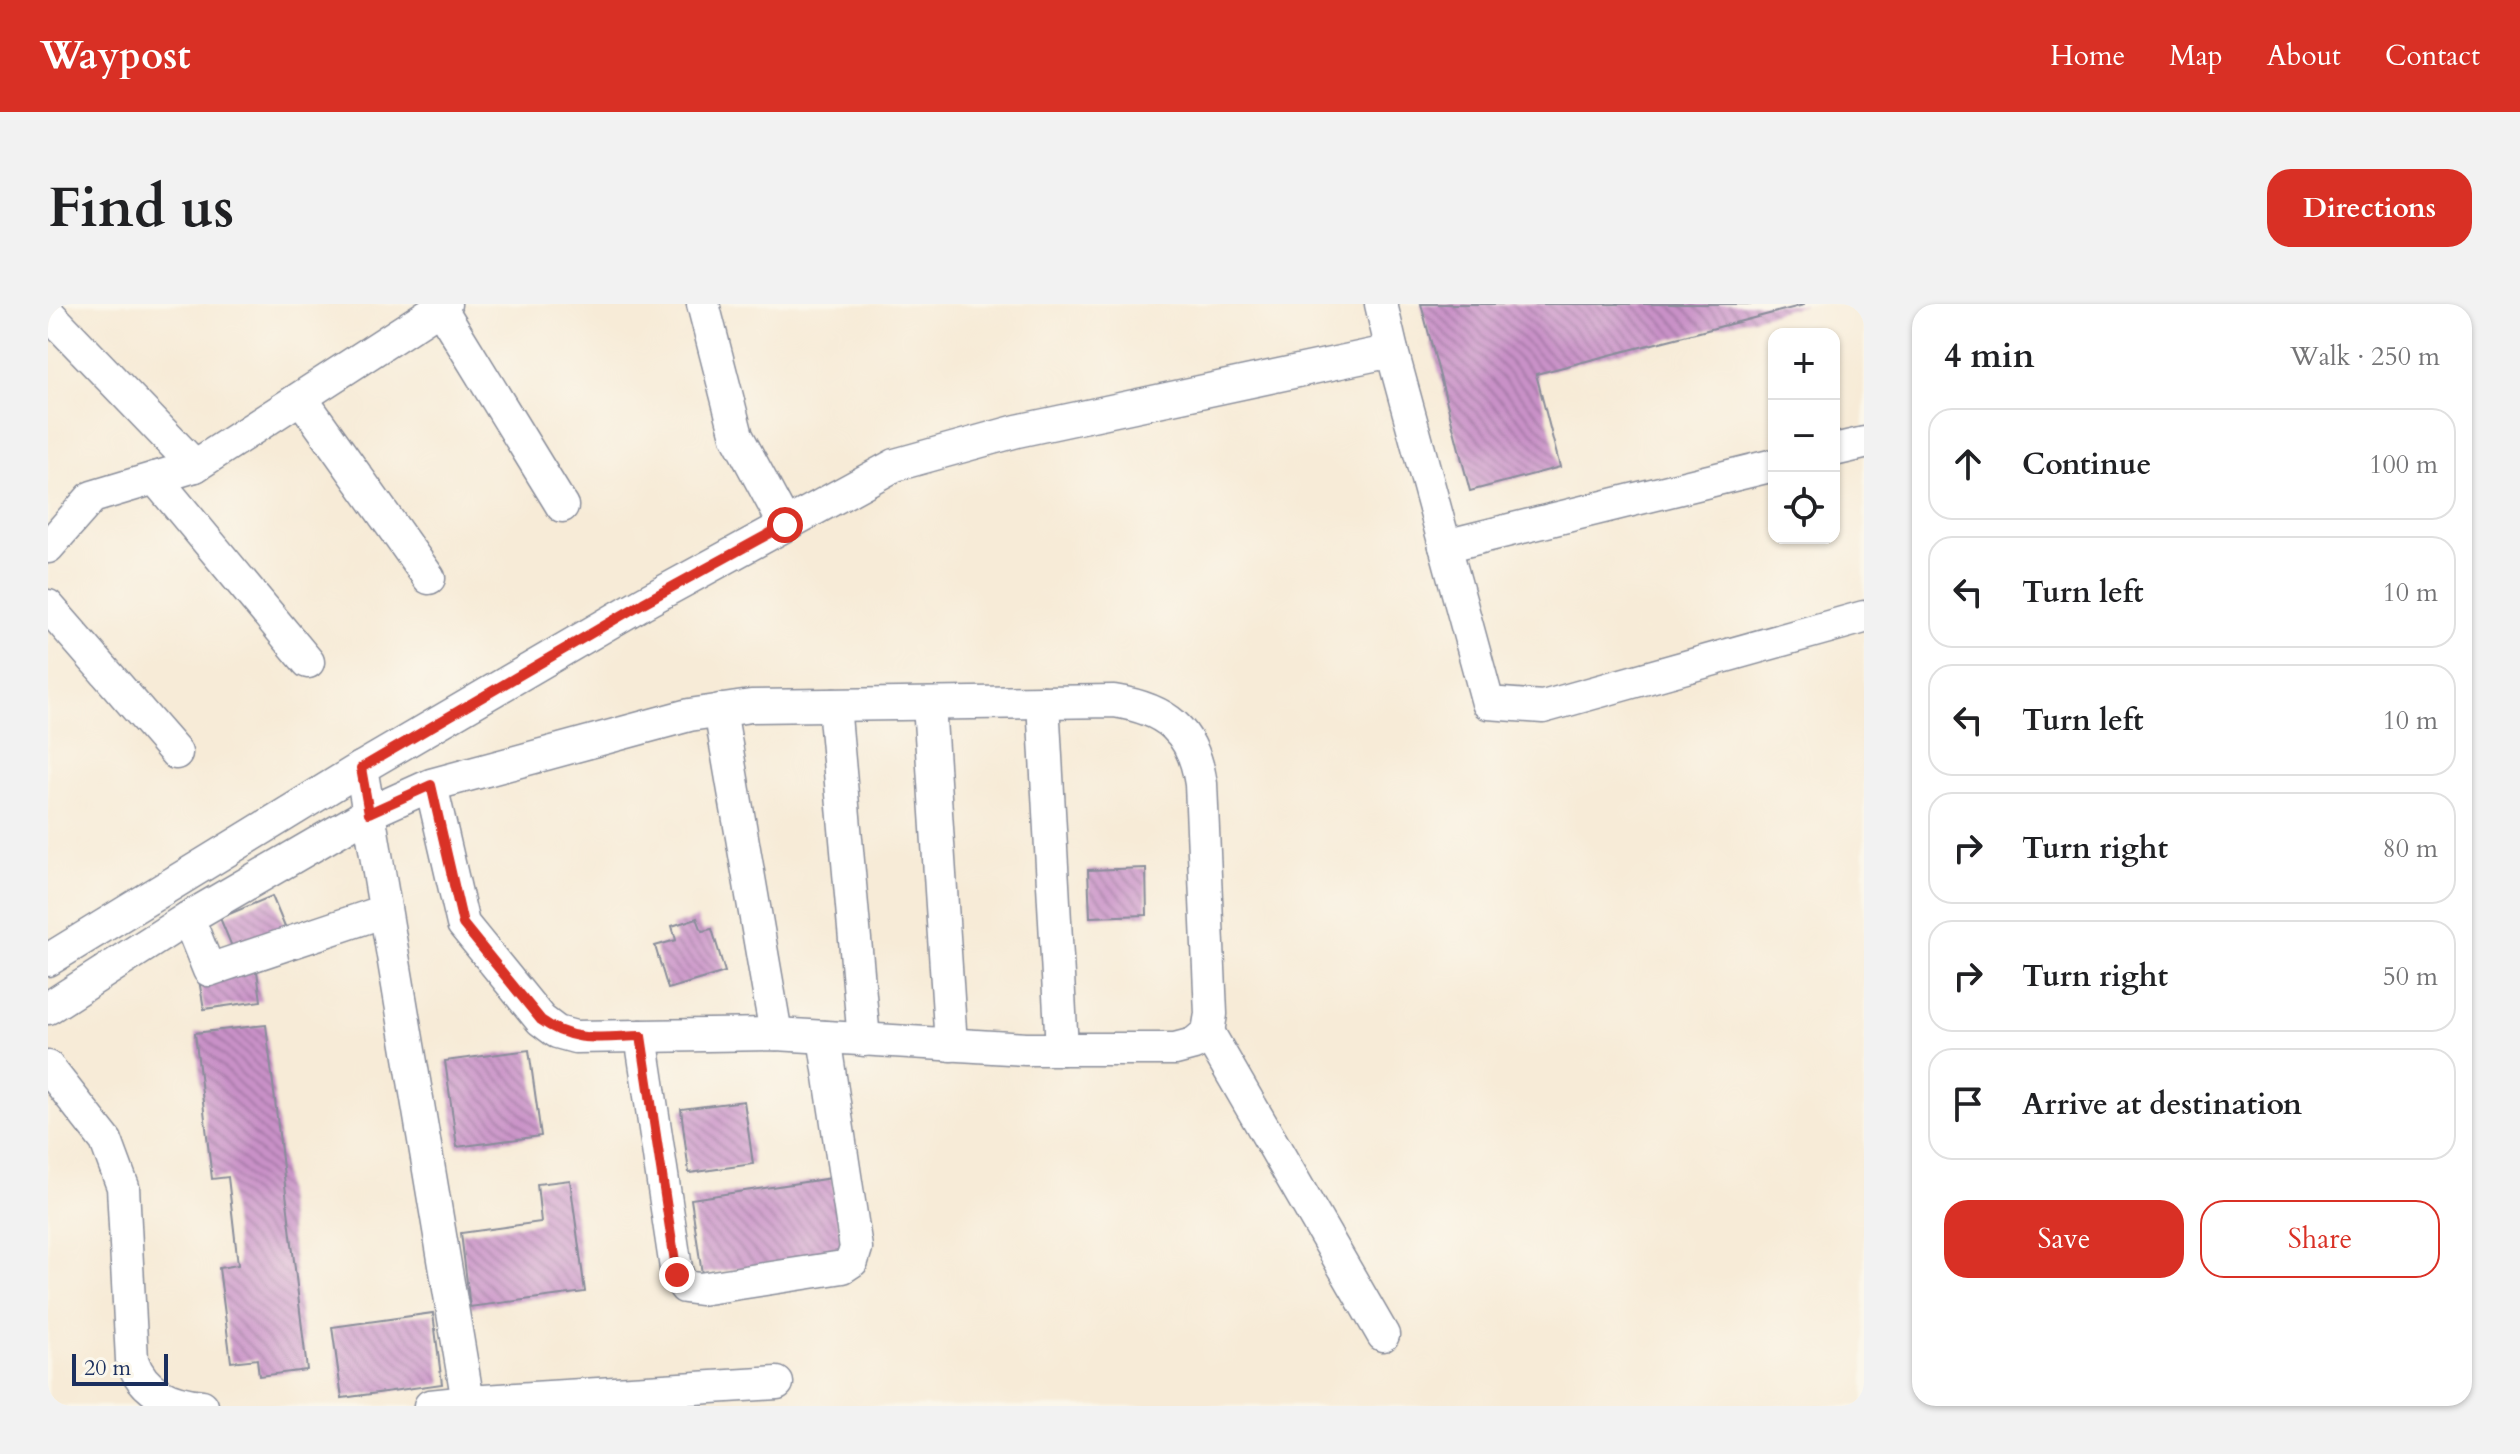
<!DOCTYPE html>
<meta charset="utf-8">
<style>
:root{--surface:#fff;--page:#f2f2f2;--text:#202124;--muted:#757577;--line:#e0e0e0;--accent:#d93025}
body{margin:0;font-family:Cardo,serif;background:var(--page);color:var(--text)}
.controls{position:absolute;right:24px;top:24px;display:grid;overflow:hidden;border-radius:16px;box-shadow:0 2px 6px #0004}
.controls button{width:72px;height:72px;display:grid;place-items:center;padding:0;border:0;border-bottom:2px solid var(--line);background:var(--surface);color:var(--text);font:40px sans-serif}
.scale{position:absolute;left:24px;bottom:20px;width:96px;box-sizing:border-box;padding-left:8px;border:4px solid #1b2f5e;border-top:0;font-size:22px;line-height:28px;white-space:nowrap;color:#1b2f5e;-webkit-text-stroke:6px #fbf7ec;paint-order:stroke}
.stop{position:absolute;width:24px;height:24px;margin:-18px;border:6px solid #d93025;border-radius:50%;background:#fff}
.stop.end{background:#d93025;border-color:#fff;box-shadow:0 2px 8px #0008}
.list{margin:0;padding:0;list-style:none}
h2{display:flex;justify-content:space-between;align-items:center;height:104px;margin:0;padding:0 32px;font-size:34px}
h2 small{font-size:26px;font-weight:400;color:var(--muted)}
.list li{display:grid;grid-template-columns:52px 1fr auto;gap:24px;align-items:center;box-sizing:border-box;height:112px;margin:0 16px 16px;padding:0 16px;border:2px solid var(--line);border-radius:24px}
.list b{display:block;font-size:30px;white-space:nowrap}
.list em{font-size:26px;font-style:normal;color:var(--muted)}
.actions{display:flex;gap:16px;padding:24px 32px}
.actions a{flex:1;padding:18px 0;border:2px solid var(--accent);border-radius:24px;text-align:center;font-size:28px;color:var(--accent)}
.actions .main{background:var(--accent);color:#fff}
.icon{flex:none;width:44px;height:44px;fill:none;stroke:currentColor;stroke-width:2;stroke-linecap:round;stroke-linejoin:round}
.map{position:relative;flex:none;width:1816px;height:1102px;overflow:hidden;border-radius:24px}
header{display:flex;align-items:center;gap:48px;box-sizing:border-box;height:112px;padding:0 40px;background:var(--accent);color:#fff}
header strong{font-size:38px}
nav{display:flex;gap:44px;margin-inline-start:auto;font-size:28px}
.intro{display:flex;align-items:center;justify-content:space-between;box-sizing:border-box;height:192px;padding:0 48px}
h1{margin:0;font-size:56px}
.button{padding:20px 36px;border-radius:24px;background:var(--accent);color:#fff;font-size:28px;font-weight:700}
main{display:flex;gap:48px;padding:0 48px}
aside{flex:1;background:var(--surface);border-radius:24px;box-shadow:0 2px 6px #0004}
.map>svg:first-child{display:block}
.building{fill:url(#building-back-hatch)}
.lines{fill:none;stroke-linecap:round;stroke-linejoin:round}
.minor-casing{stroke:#898d9a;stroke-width:35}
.minor{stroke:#fff;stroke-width:32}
.route{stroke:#d93025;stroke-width:10}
</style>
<header>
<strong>Waypost</strong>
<nav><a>Home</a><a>Map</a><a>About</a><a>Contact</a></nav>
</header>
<div class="intro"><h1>Find us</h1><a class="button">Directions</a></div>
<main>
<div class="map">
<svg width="1816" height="1102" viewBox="0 0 1816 1102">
<defs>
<pattern id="building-back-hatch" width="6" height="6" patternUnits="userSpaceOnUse" patternTransform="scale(2)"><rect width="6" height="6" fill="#c991c7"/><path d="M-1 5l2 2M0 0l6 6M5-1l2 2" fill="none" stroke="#a277a5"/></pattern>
</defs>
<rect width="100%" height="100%" fill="#fbf7ec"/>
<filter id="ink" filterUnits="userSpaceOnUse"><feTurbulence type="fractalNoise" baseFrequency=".0125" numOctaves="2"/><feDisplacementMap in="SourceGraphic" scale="16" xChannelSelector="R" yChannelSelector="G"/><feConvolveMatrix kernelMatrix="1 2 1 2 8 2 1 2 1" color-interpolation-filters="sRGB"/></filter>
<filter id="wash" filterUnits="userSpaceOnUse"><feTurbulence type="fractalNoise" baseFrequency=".006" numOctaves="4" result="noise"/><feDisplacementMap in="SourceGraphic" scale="32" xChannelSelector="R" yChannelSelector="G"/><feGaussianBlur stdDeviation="1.8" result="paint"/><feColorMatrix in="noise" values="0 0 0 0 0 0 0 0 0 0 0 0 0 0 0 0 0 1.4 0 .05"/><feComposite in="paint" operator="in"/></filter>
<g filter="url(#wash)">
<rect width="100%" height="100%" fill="#f7ebd7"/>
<g id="blocks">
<!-- building -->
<g class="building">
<polygon points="1373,0 1756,0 1756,1 1488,70 1512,163 1422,187"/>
<polygon points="1098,564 1099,611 1042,613 1040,566"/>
<polygon points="224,592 239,628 187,650 172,614"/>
<polygon points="649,614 654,627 664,625 677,668 620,685 607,642 628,636 624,622"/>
<polygon points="209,667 213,697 156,705 151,676"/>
<polygon points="218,721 259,1066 211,1072 209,1055 183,1058 171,964 190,961 180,873 164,875 147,729"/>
<polygon points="481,746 493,832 409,843 397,757"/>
<polygon points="696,797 705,860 641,869 633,805"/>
<polygon points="784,874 795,949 654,970 643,895"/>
<polygon points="522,876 537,988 422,1003 413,929 493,918 489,880"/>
<polygon points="385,1009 394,1080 294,1094 284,1023"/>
</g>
</g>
</g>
<g filter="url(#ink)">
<use href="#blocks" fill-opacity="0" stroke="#898d9a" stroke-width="2"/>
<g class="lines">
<defs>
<g id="minor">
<polyline points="655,0 689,132 737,221"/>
<polyline points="1333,0 1344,47"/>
<polyline points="392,3 514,202"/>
<polyline points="0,9 147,162 44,193 0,243"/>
<polyline points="253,94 381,274"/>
<polyline points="1786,146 1816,139"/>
<polyline points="147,162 397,0"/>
<polyline points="107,174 260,358"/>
<polyline points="1397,242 1726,161"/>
<polyline points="0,302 128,449"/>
<polyline points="995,398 1014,745"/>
<polyline points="881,400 903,741"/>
<polyline points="786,401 816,736"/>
<polyline points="672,406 728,730"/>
<path d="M383,481L415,620L493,716L509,728L527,733L728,730L978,745H1127L1146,740L1160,728L1163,710L1153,480C1145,426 1118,405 1066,397L703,402L641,411L383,481L321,509L313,464L595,299L847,161L969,127L1344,47L1440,399L1495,403L1816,313"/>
<polyline points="140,614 161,666 337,607"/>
<polyline points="0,656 313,464"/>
<polyline points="0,704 140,614 321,509 420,1098 729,1079"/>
<polyline points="1160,728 1335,1031"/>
<polyline points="593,732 629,971 637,983 652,985 795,963 804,957 808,944 776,733"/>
<path d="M0,763L58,837L75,883L84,1056C95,1088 122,1099 154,1102"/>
<polyline points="382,1102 420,1098"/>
</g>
</defs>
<!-- minor casing -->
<use href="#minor" class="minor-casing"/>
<!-- minor -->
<use href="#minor" class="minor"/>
</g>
</g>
<g class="lines" filter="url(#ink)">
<!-- route -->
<path class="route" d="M629,971L593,732C555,733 526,740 493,716L415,620L383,481L321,509L313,464L595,299L737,221"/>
</g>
</svg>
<div class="controls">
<button>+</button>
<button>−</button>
<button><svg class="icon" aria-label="locate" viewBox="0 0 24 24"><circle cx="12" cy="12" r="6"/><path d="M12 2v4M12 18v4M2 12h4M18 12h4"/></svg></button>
</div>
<div class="scale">20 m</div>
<div class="stop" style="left:737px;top:221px"></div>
<div class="stop end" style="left:629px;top:971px"></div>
</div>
<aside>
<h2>4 min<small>Walk · 250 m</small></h2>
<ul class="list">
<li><svg class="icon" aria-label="ahead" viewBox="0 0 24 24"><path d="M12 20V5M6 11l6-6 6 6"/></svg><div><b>Continue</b></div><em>100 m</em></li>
<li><svg class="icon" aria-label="left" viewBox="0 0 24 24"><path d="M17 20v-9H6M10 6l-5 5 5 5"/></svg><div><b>Turn left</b></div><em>10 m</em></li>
<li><svg class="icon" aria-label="left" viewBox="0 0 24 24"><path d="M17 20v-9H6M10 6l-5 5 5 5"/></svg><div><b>Turn left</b></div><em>10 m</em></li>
<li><svg class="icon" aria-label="right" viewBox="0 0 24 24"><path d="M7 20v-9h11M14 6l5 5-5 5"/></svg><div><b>Turn right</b></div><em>80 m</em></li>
<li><svg class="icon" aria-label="right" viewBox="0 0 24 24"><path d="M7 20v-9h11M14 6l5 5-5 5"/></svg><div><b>Turn right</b></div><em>50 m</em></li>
<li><svg class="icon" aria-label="arrive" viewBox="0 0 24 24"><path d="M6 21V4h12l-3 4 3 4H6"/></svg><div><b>Arrive at destination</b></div></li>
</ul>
<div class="actions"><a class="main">Save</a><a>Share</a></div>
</aside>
</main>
